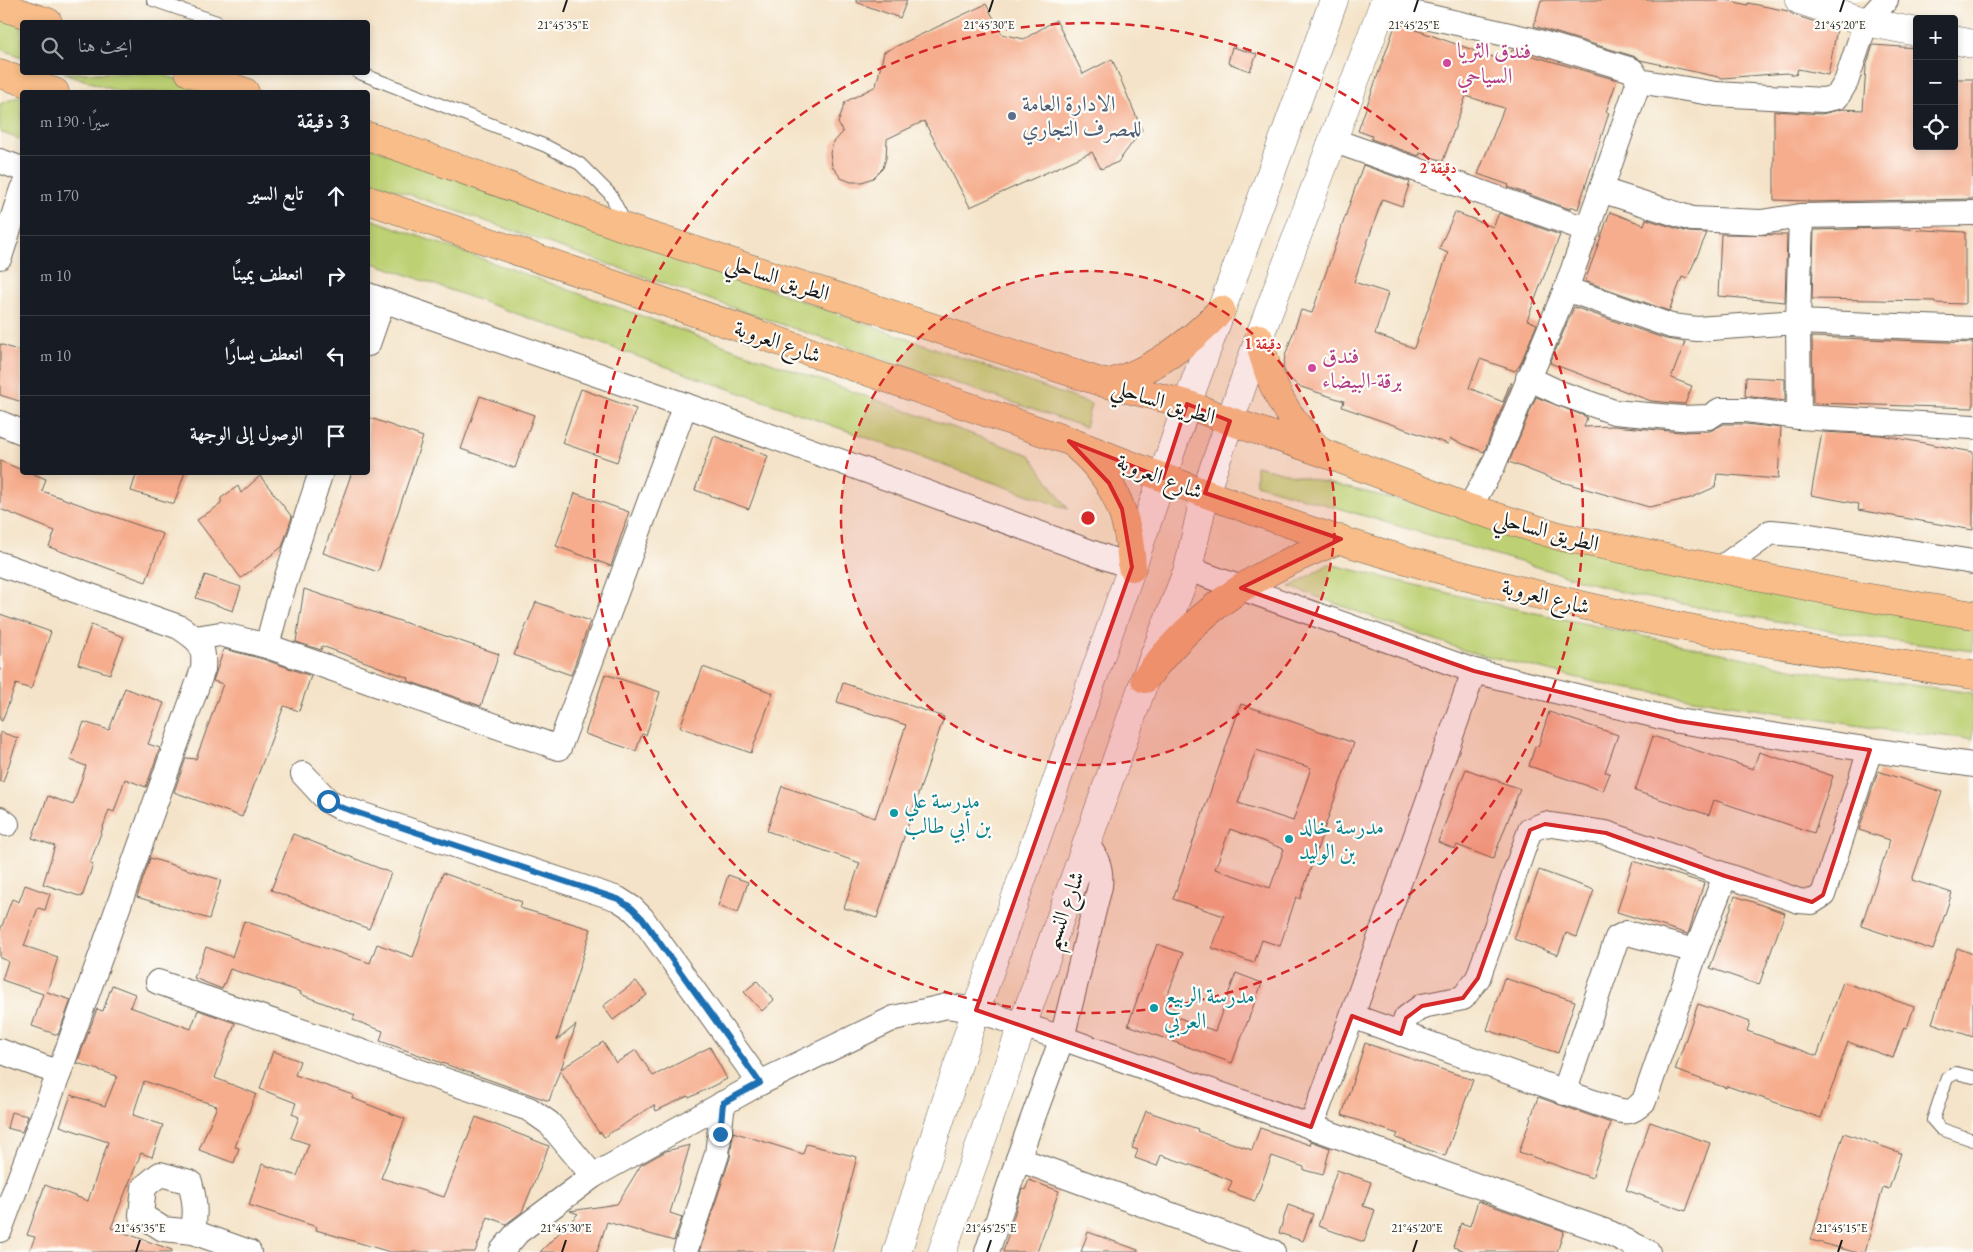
<!DOCTYPE html>
<html lang="ar">
<meta charset="utf-8">
<style>
:root{--surface:#171b24;--page:#242831;--text:#f1f3f6;--muted:#9ea1a6;--line:#363941}
body{margin:0;font-family:"EB Garamond",Amiri,serif;background:var(--page);color:var(--text);direction:rtl}
.controls{position:absolute;right:15px;top:15px;display:grid;overflow:hidden;border-radius:5px;box-shadow:0 2px 8px #0003}
.controls button{width:45px;height:45px;display:grid;place-items:center;padding:0;border:0;border-bottom:1px solid var(--line);background:var(--surface);color:var(--text);font:25px sans-serif}
.stop{position:absolute;width:15px;height:15px;margin:-11px;border:4px solid #1f6fb2;border-radius:50%;background:#fff}
.stop.end{background:#1f6fb2;border-color:#fff;box-shadow:0 1px 5px #0008}
.list{margin:0;padding:0;list-style:none}
h2{display:flex;justify-content:space-between;align-items:center;height:65px;margin:0;padding:0 20px;font-size:21px}
h2 small{font-size:16px;font-weight:400;color:var(--muted)}
.list li{display:grid;grid-template-columns:32px 1fr auto;gap:15px;align-items:center;box-sizing:border-box;height:80px;padding:0 20px;border-top:1px solid var(--line)}
.list b{display:block;font-size:19px;white-space:nowrap}
.list em{font-size:16px;font-style:normal;color:var(--muted)}
.icon{flex:none;width:28px;height:28px;fill:none;stroke:currentColor;stroke-width:2;stroke-linecap:round;stroke-linejoin:round}
.map{position:relative;flex:none;width:1973px;height:1252px;overflow:hidden;direction:ltr}
.search{position:absolute;background:var(--surface);box-shadow:0 2px 8px #0003;left:20px;top:20px;width:350px;height:55px;display:flex;align-items:center;gap:12px;box-sizing:border-box;padding:0 18px;border-radius:5px;color:var(--muted);font-size:19px}
.panel{position:absolute;background:var(--surface);box-shadow:0 2px 8px #0003;left:20px;top:90px;width:350px;height:385px;border-radius:5px;direction:rtl}
.map>svg:first-child{display:block}
.green{fill:#bdd073;stroke:#6c7648}
.building{fill:#f6ad8e;fill-rule:evenodd}
.lines{fill:none;stroke-linecap:round;stroke-linejoin:round}
.service-casing{stroke:#686258;stroke-width:14}
.minor-casing{stroke:#686258;stroke-width:26}
.tertiary-casing{stroke:#686258;stroke-width:29}
.trunk-casing{stroke:#686258;stroke-width:29}
.service{stroke:#fff;stroke-width:12}
.minor{stroke:#fff;stroke-width:24}
.tertiary{stroke:#fff;stroke-width:28}
.trunk{stroke:#f8bd89;stroke-width:28}
.route{stroke:#1f6fb2;stroke-width:6}
.marked{fill:#d62828;fill-opacity:0.2;stroke:#d62828;stroke-width:4;stroke-linejoin:round}
.ticks{fill:none;stroke:#1c1c1c;stroke-width:2}
.ring{fill:none;stroke:#d62828;stroke-width:2.5;stroke-dasharray:9 6}
.hotel-dot{fill:#d1479c;stroke:#fdfcf7;stroke-width:2}
.service-dot{fill:#5c6f8a;stroke:#fdfcf7;stroke-width:2}
.culture-dot{fill:#0f9aa8;stroke:#fdfcf7;stroke-width:2}
.labels{text-anchor:middle;stroke-width:4.5;stroke-linejoin:round;paint-order:stroke}
.hotel-label{font-size:22px;fill:#b23c85;stroke:#fdfcf7;text-anchor:start}
.service-label{font-size:22px;fill:#4e5e75;stroke:#fdfcf7;text-anchor:start}
.street-label{font-size:22px;fill:#1c1c1c;stroke:#fdfcf7}
.culture-label{font-size:22px;fill:#0d838f;stroke:#fdfcf7;text-anchor:start}
.ticks-label{font-size:12px;text-anchor:middle;fill:#1c1c1c;stroke:#fdfcf7;stroke-width:4.5;stroke-linejoin:round;paint-order:stroke}
.centre{fill:#d62828;stroke:#fdfcf7;stroke-width:2.5}
.ring-label{font-size:15px;text-anchor:middle;font-weight:bold;fill:#d62828;stroke:#fdfcf7;stroke-width:4.5;stroke-linejoin:round;paint-order:stroke}
</style>
<div class="map">
<svg width="1973" height="1252" viewBox="0 0 1973 1252">
<rect width="100%" height="100%" fill="#fdfcf7"/>
<filter id="ink" filterUnits="userSpaceOnUse"><feTurbulence type="fractalNoise" baseFrequency=".02" numOctaves="2"/><feDisplacementMap in="SourceGraphic" scale="10" xChannelSelector="R" yChannelSelector="G"/><feConvolveMatrix kernelMatrix="1 2 1 2 8 2 1 2 1" color-interpolation-filters="sRGB"/></filter>
<filter id="wash" filterUnits="userSpaceOnUse"><feTurbulence type="fractalNoise" baseFrequency=".0096" numOctaves="4" result="noise"/><feDisplacementMap in="SourceGraphic" scale="20" xChannelSelector="R" yChannelSelector="G"/><feGaussianBlur stdDeviation="1.12" result="paint"/><feColorMatrix in="noise" values="0 0 0 0 0 0 0 0 0 0 0 0 0 0 0 0 0 1.4 0 .05"/><feComposite in="paint" operator="in"/></filter>
<g filter="url(#wash)">
<rect width="100%" height="100%" fill="#f4e3c8"/>
<!-- green -->
<g class="green">
<polygon points="0,16 22,24 22,57 0,49"/>
<polygon points="64,73 158,73 215,92 119,92"/>
<polygon points="22,95 22,140 0,132 0,104"/>
<polygon points="368,146 1091,404 1085,427 754,315 368,180"/>
<polygon points="368,218 1030,455 1068,509 368,261"/>
<polygon points="1256,466 1794,594 1973,623 1973,651 1870,638 1632,595 1256,484"/>
<polygon points="1329,564 1489,603 1805,671 1973,693 1973,739 1886,730 1612,686 1466,651 1290,587"/>
</g>
<g id="blocks">
<!-- building -->
<g class="building">
<polygon points="856,0 907,0 900,18 856,2"/>
<polygon points="1541,0 1726,0 1748,5 1748,3 1788,11 1794,15 1837,29 1828,75 1798,69 1796,75 1786,73 1723,78 1640,60 1636,57 1534,26"/>
<polygon points="986,4 1002,34 1024,39 1056,20 1083,74 1112,59 1142,130 1118,162 1101,169 1092,152 970,207 924,121 887,139 886,158 883,168 873,178 862,182 851,182 841,178 832,166 830,153 833,143 843,132 838,123 845,102 876,86 884,52"/>
<polygon points="1396,23 1507,62 1512,50 1617,80 1606,112 1609,113 1578,209 1571,206 1570,209 1508,187 1509,185 1478,174 1504,108 1466,96 1443,161 1420,153 1419,156 1371,139 1372,136 1358,131"/>
<polygon points="1873,45 1917,48 1917,146 1954,146 1954,79 1973,79 1973,199 1808,202 1808,201 1774,200 1774,111 1822,114 1842,109 1863,110 1866,67"/>
<polygon points="1232,47 1257,54 1250,71 1228,63"/>
<polygon points="1363,165 1410,182 1402,206 1382,199 1354,282 1388,293 1375,334 1414,348 1448,253 1439,249 1455,212 1493,227 1499,213 1560,235 1527,320 1537,324 1520,365 1515,371 1480,359 1469,388 1503,402 1510,383 1512,383 1484,452 1450,439 1448,444 1342,407 1344,401 1298,386 1287,376 1283,367 1285,356 1301,310 1312,313"/>
<polygon points="1610,212 1644,225 1646,219 1688,232 1707,233 1687,279 1682,277 1669,311 1585,281"/>
<polygon points="1885,228 1965,232 1965,304 1935,303 1935,301 1812,299 1814,230"/>
<polygon points="1721,234 1787,235 1785,302 1718,296"/>
<polygon points="1574,307 1666,339 1685,342 1671,378 1692,386 1685,404 1651,401 1550,363"/>
<polygon points="1812,337 1973,343 1973,408 1813,403"/>
<polygon points="0,344 22,352 22,402 0,395"/>
<polygon points="1746,377 1785,379 1785,401 1745,396"/>
<polygon points="581,389 636,409 617,462 562,443"/>
<polygon points="480,396 534,415 515,468 461,449"/>
<polygon points="1536,397 1587,417 1584,427 1614,426 1681,432 1710,431 1724,424 1745,424 1781,428 1778,479 1717,474 1715,487 1691,498 1649,507 1555,480 1509,462"/>
<polygon points="368,417 423,437 378,572 323,553 352,472 368,472"/>
<polygon points="1822,432 1880,435 1973,452 1973,530 1858,510 1859,504 1811,495"/>
<polygon points="714,436 768,456 749,509 695,490"/>
<polygon points="0,461 22,470 22,472 29,472 46,479 42,491 163,534 146,582 49,547 55,531 0,509"/>
<polygon points="137,472 185,472 174,504 131,491"/>
<polygon points="260,476 292,517 282,547 241,578 197,520 221,504 221,498 238,486 241,493"/>
<polygon points="575,493 629,512 611,566 556,546"/>
<polygon points="205,575 241,587 233,611 196,598"/>
<polygon points="304,589 499,654 481,706 408,681 409,678 322,646 321,650 296,642"/>
<polygon points="536,602 590,621 571,675 514,655"/>
<polygon points="0,614 51,632 31,689 16,684 2,721 0,720"/>
<polygon points="91,625 124,637 110,674 78,664"/>
<polygon points="224,649 263,659 311,676 299,711 284,706 242,817 174,792 186,758 196,759 223,684 213,681"/>
<polygon points="703,667 773,693 751,753 680,727"/>
<polygon points="605,674 660,692 646,735 642,734 636,751 585,734"/>
<polygon points="843,683 944,717 877,918 844,908 860,863 767,831 782,786 875,818 906,725 837,702"/>
<polygon points="125,688 164,703 148,744 160,748 146,787 125,779 114,812 109,810 101,833 90,863 93,864 82,897 43,884 55,846 32,838 48,796 73,805 86,766 70,760 84,722 109,730"/>
<path d="M1241,704L1354,743L1300,899L1296,897L1280,946L1262,940L1254,963L1212,948L1224,916L1173,899ZM1256,750L1311,768L1293,821L1238,803ZM1230,829L1284,849L1270,888L1215,869Z"/>
<polygon points="1549,712 1618,735 1605,772 1610,773 1603,791 1529,766 1535,746 1538,747"/>
<polygon points="0,732 18,738 3,782 0,781"/>
<polygon points="1653,736 1753,769 1759,752 1833,776 1814,833 1714,800 1709,815 1635,791"/>
<polygon points="1466,769 1520,789 1493,859 1457,845 1455,849 1438,842"/>
<polygon points="1878,771 1942,792 1912,880 1952,893 1933,950 1861,926 1890,840 1859,830"/>
<polygon points="293,834 391,873 369,929 271,890"/>
<polygon points="150,858 221,880 209,919 137,897"/>
<polygon points="1633,861 1704,883 1688,934 1617,912"/>
<polygon points="1539,870 1594,890 1577,937 1566,933 1558,955 1514,939"/>
<polygon points="443,873 522,902 520,908 591,929 557,1040 576,1025 561,1069 603,1042 616,1063 636,1050 653,1076 710,1047 727,1079 689,1098 688,1096 656,1111 654,1105 604,1137 601,1132 599,1133 560,1070 549,1101 380,1041 383,1031 353,1020 355,1015 300,994 301,992 230,969 222,989 194,978 206,947 232,957 244,921 370,963 377,944 413,957"/>
<polygon points="728,875 748,882 738,913 718,906"/>
<polygon points="25,885 50,894 45,910 38,908 24,946 58,957 47,992 71,1000 58,1035 32,1026 43,994 2,980 8,961 0,958 0,931 12,899 19,902"/>
<polygon points="1735,896 1785,913 1759,985 1710,968"/>
<polygon points="1157,944 1183,953 1168,994 1178,998 1171,1015 1215,1031 1236,973 1262,983 1232,1063 1128,1025"/>
<polygon points="1957,948 1973,954 1973,1037 1932,1023"/>
<polygon points="1504,978 1575,1001 1558,1053 1487,1030"/>
<polygon points="636,981 647,995 613,1020 603,1006"/>
<polygon points="757,981 774,1000 762,1011 744,992"/>
<polygon points="1843,982 1914,1007 1907,1028 1904,1027 1893,1058 1848,1042 1821,1118 1727,1086 1726,1088 1675,1070 1698,1004 1750,1022 1747,1031 1817,1056"/>
<polygon points="112,985 135,994 130,1007 191,1029 198,1010 235,1023 215,1078 256,1094 235,1147 239,1148 234,1163 199,1150 217,1106 144,1081 133,1115 163,1125 152,1157 141,1153 111,1228 172,1250 172,1252 29,1252 35,1237 27,1235 45,1185 88,1201 108,1142 60,1126 71,1095 105,1106 117,1076 77,1063 97,1009 103,1011"/>
<polygon points="1365,1043 1473,1080 1445,1156 1396,1138 1398,1134 1342,1115"/>
<polygon points="273,1051 300,1061 295,1075 353,1095 352,1098 405,1119 381,1178 444,1197 476,1117 549,1146 522,1212 506,1224 488,1217 475,1252 390,1252 316,1230 317,1227 249,1205 262,1164 297,1176 309,1144 291,1138 299,1117 292,1114 296,1103 260,1089"/>
<polygon points="1538,1097 1611,1123 1592,1178 1519,1152"/>
<polygon points="1146,1111 1198,1129 1197,1131 1252,1150 1260,1128 1310,1145 1311,1141 1330,1148 1323,1175 1304,1170 1304,1167 1272,1156 1255,1201 1228,1191 1232,1181 1208,1171 1161,1155 1157,1166 1135,1158 1138,1150 1132,1148"/>
<polygon points="11,1112 28,1116 22,1132 7,1128"/>
<polygon points="1650,1122 1710,1143 1686,1211 1626,1190"/>
<polygon points="733,1132 803,1154 806,1144 857,1157 832,1252 699,1252 730,1158"/>
<polygon points="1844,1133 1901,1153 1889,1189 1883,1187 1865,1252 1854,1252 1811,1240 1831,1172"/>
<polygon points="690,1145 670,1213 682,1217 674,1241 607,1222 597,1252 540,1252 578,1214 570,1211 617,1204 641,1165 666,1151"/>
<polygon points="1337,1170 1371,1182 1363,1206 1375,1210 1364,1242 1318,1226"/>
<polygon points="1029,1180 1059,1191 1037,1252 1003,1252 1022,1189 1025,1190"/>
<polygon points="1478,1201 1564,1231 1557,1252 1469,1252 1453,1247 1461,1223 1470,1226"/>
<polygon points="1288,1205 1313,1214 1303,1241 1279,1233"/>
<polygon points="1088,1232 1138,1250 1138,1252 1081,1252"/>
</g>
</g>
</g>
<g filter="url(#ink)">
<use href="#blocks" fill-opacity="0" stroke="#686258" stroke-width="1"/>
<g class="lines">
<defs>
<g id="service">
<polyline points="153,0 217,22"/>
<polyline points="357,72 546,146 580,164 610,194 626,224"/>
<polyline points="1973,1077 1956,1073 1947,1078 1933,1120 1941,1129 1973,1140"/>
</g>
<g id="minor">
<polyline points="1382,6 1532,40 1632,70 1639,81 1716,94 1823,100 1837,97 1846,82 1866,22 1886,0"/>
<polyline points="1332,140 1588,230"/>
<polyline points="0,161 22,169"/>
<polyline points="1601,190 1639,81"/>
<polyline points="0,257 22,189"/>
<polyline points="1566,289 1671,326 1697,329 1798,322 1973,329"/>
<polyline points="368,295 685,405 1132,567"/>
<polyline points="368,344 383,301"/>
<polyline points="1528,378 1560,393 1614,412 1681,418 1709,417 1720,410 1746,410 1799,417 1973,427"/>
<polyline points="1799,417 1798,322 1801,216"/>
<polyline points="0,423 22,432"/>
<polyline points="1469,508 1493,466 1566,289 1601,190 1692,219 1761,222 1801,216 1973,213"/>
<path d="M0,564L179,627C200,641 205,644 203,669L59,1073L0,1230"/>
<polyline points="1188,569 1474,671 1678,721 1973,765"/>
<polyline points="1720,569 1771,532 1804,535 1973,562"/>
<polyline points="196,638 220,634 267,646 278,604 321,472"/>
<polyline points="267,646 559,748 685,405"/>
<polyline points="303,774 328,801 339,807 618,899 632,908 642,918 760,1083"/>
<polyline points="0,819 7,824"/>
<polyline points="158,982 529,1109 549,1123 593,1176"/>
<path d="M1352,1016L1610,1108C1627,1113 1631,1114 1644,1101L1696,951L1725,876"/>
<polyline points="1401,1034 1406,1018 1422,1006 1463,998 1478,978 1530,830 1545,824 1606,833 1799,901 1812,902 1823,895 1870,750"/>
<polyline points="0,1051 59,1073"/>
<polyline points="1564,1093 1617,938 1627,933 1696,951"/>
<polyline points="1311,1127 1352,1016 1474,671"/>
<polyline points="1018,1159 1273,1252"/>
<path d="M193,1232C196,1213 195,1200 190,1182L160,1174L144,1187L141,1215L163,1229L193,1232L249,1252"/>
<polyline points="501,1252 518,1232 593,1176 760,1083 894,1018 947,1006 976,1010 1062,1038 1610,1233 1648,1252"/>
<polyline points="685,1252 717,1154 723,1103"/>
<path d="M987,1252L1018,1159L1062,1038L1100,886C1102,869 1097,857 1086,844"/>
</g>
<g id="tertiary">
<polyline points="1799,0 1866,22 1917,32"/>
<polyline points="1954,40 1973,44"/>
<polyline points="897,1252 976,1010 1132,567 1187,404 1334,0"/>
<polyline points="942,1252 1145,679 1188,569 1205,493 1259,338 1385,0"/>
</g>
<g id="trunk">
<polyline points="0,6 48,22"/>
<polyline points="189,72 245,92"/>
<polyline points="0,74 55,92"/>
<polyline points="368,136 629,229 1107,384 1187,404 1230,421 1321,452 1469,508 1562,537 1846,594 1973,615"/>
<path d="M368,200L1069,441C1138,468 1206,495 1276,519C1366,550 1459,576 1552,598C1691,632 1832,654 1973,675"/>
<path d="M1259,338C1269,385 1285,416 1320,451"/>
<path d="M1107,384C1154,370 1188,345 1221,310"/>
<path d="M1078,448C1116,481 1129,518 1132,567"/>
<path d="M1145,679C1200,606 1258,572 1341,539"/>
</g>
</defs>
<!-- service casing -->
<use href="#service" class="service-casing"/>
<!-- minor casing -->
<use href="#minor" class="minor-casing"/>
<!-- tertiary casing -->
<use href="#tertiary" class="tertiary-casing"/>
<!-- trunk casing -->
<use href="#trunk" class="trunk-casing"/>
<!-- service -->
<use href="#service" class="service"/>
<!-- minor -->
<use href="#minor" class="minor"/>
<!-- tertiary -->
<use href="#tertiary" class="tertiary"/>
<!-- trunk -->
<use href="#trunk" class="trunk"/>
</g>
</g>
<g class="lines" filter="url(#ink)">
<!-- route -->
<polyline class="route" points="328,801 340,807 618,899 632,908 642,918 760,1083 723,1103 720,1134"/>
</g>
<!-- marked area -->
<path class="marked" d="M1187,404L1230,421L1205,493L1341,539L1241,588L1474,671L1678,721L1870,750L1823,895L1812,902L1725,876L1606,833L1545,824L1530,830L1478,978L1463,998L1422,1006L1406,1018L1401,1034L1352,1016L1311,1127L976,1010L1132,567L1122,509L1109,483L1069,441L1163,478Z"/>
<!-- ticks -->
<path class="ticks" d="M563,12L567,0M989,12L993,0M1414,12L1418,0M1840,12L1844,0M136,1252L140,1240M562,1252L566,1240M987,1252L991,1240M1413,1252L1417,1240M1838,1252L1842,1240"/>
<!-- distance rings -->
<circle cx="1088" cy="518" r="247" fill="#d62828" fill-opacity=".12"/>
<g class="ring">
<circle cx="1088" cy="518" r="247"/>
<circle cx="1088" cy="518" r="495"/>
</g>
<!-- markers -->
<g class="hotel-dot">
<circle cx="1447" cy="63" r="5"/>
<circle cx="1312" cy="368" r="5"/>
</g>
<circle class="service-dot" cx="1012" cy="116" r="5"/>
<g class="culture-dot">
<circle cx="894" cy="813" r="5"/>
<circle cx="1289" cy="839" r="5"/>
<circle cx="1154" cy="1008" r="5"/>
</g>
<g class="labels">
<!-- hotel labels -->
<g class="hotel-label">
<text x="1457" y="58">فندق الثريا<tspan x="1457" dy="25">السياحي</tspan></text>
<text x="1322" y="363">فندق<tspan x="1322" dy="25">برقة-البيضاء</tspan></text>
</g>
<!-- service labels -->
<g class="service-label">
<text x="1022" y="111">الادارة العامة<tspan x="1022" dy="25">للمصرف التجاري</tspan></text>
</g>
<!-- street labels -->
<g class="street-label">
<text transform="translate(778 277) rotate(18)" y="8">الطريق الساحلي</text>
<text transform="translate(778 341) rotate(19)" y="8">شارع العروبة</text>
<text transform="translate(1164 401) rotate(17)" y="8">الطريق الساحلي</text>
<text transform="translate(1160 476) rotate(21)" y="8">شارع العروبة</text>
<text transform="translate(1547 530) rotate(15)" y="8">الطريق الساحلي</text>
<text transform="translate(1546 596) rotate(14)" y="8">شارع العروبة</text>
<text transform="translate(1063 910) rotate(-70)" y="8">شارع النسيم</text>
</g>
<!-- culture labels -->
<g class="culture-label">
<text x="904" y="808">مدرسة علي<tspan x="904" dy="25">بن أبي طالب</tspan></text>
<text x="1299" y="834">مدرسة خالد<tspan x="1299" dy="25">بن الوليد</tspan></text>
<text x="1164" y="1003">مدرسة الربيع<tspan x="1164" dy="25">العربي</tspan></text>
</g>
</g>
<g class="ticks-label">
<text x="563" y="29">21°45'35"E</text>
<text x="989" y="29">21°45'30"E</text>
<text x="1414" y="29">21°45'25"E</text>
<text x="1840" y="29">21°45'20"E</text>
<text x="140" y="1232">21°45'35"E</text>
<text x="566" y="1232">21°45'30"E</text>
<text x="991" y="1232">21°45'25"E</text>
<text x="1417" y="1232">21°45'20"E</text>
<text x="1842" y="1232">21°45'15"E</text>
</g>
<circle cx="1088" cy="518" r="8" class="centre"/>
<g class="ring-label">
<text x="1438" y="173">2 دقيقة</text>
<text x="1263" y="349">1 دقيقة</text>
</g>
</svg>
<div class="controls">
<button>+</button>
<button>−</button>
<button><svg class="icon" aria-label="locate" viewBox="0 0 24 24"><circle cx="12" cy="12" r="6"/><path d="M12 2v4M12 18v4M2 12h4M18 12h4"/></svg></button>
</div>
<div class="stop" style="left:328px;top:801px"></div>
<div class="stop end" style="left:720px;top:1134px"></div>
<div class="search"><svg class="icon" aria-label="search" viewBox="0 0 24 24"><circle cx="10" cy="10" r="6"/><path d="M15 15l6 6"/></svg>ابحث هنا</div>
<section class="panel">
<h2>3 دقيقة<small>سيرًا · 190 m</small></h2>
<ul class="list">
<li><svg class="icon" aria-label="ahead" viewBox="0 0 24 24"><path d="M12 20V5M6 11l6-6 6 6"/></svg><div><b>تابع السير</b></div><em>170 m</em></li>
<li><svg class="icon" aria-label="right" viewBox="0 0 24 24"><path d="M7 20v-9h11M14 6l5 5-5 5"/></svg><div><b>انعطف يمينًا</b></div><em>10 m</em></li>
<li><svg class="icon" aria-label="left" viewBox="0 0 24 24"><path d="M17 20v-9H6M10 6l-5 5 5 5"/></svg><div><b>انعطف يسارًا</b></div><em>10 m</em></li>
<li><svg class="icon" aria-label="arrive" viewBox="0 0 24 24"><path d="M6 21V4h12l-3 4 3 4H6"/></svg><div><b>الوصول إلى الوجهة</b></div></li>
</ul>
</section>
</div>
